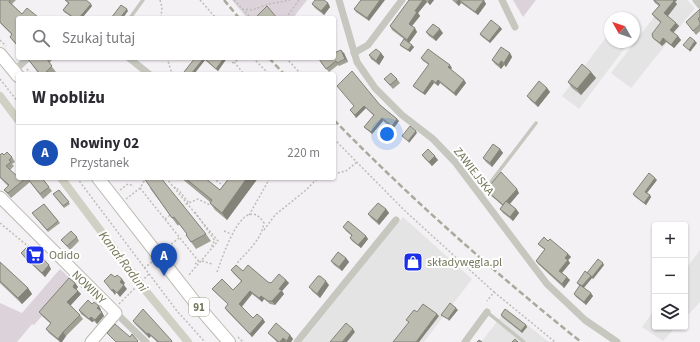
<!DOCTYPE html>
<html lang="pl">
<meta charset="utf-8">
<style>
:root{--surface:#fff;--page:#f7f7f7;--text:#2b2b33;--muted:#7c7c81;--line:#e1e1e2;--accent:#7c3aed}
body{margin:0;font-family:"Source Sans 3",sans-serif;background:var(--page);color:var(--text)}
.controls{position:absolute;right:12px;bottom:12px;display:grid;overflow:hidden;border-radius:4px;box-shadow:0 1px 3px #0004}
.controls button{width:36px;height:36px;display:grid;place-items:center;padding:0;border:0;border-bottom:1px solid var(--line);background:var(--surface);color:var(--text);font:20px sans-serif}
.compass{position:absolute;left:604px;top:12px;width:36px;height:36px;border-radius:50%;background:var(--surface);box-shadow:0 1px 3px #0004;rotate:310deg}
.you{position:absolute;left:387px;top:134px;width:14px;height:14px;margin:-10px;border:3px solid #fff;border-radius:50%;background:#1a73e8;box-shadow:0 0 0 6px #1a73e833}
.badge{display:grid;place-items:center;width:26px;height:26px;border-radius:50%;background:var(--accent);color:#fff;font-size:13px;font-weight:700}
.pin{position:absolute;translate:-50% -33px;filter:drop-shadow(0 1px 2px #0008)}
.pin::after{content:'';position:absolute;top:21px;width:14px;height:12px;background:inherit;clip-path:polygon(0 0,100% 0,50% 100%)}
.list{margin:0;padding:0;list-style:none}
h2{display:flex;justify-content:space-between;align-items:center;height:52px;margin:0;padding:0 16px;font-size:17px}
h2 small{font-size:13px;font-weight:400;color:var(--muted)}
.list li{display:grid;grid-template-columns:26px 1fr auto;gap:12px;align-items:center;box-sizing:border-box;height:56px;padding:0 16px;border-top:1px solid var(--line)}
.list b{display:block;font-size:15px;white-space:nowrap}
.list p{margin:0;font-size:13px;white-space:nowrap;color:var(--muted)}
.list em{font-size:13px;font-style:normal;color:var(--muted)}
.icon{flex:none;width:22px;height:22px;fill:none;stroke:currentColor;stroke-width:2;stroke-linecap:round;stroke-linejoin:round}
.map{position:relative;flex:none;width:700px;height:342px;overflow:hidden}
.search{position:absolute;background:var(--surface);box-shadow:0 1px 3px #0004;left:16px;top:16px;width:320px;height:44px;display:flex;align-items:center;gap:10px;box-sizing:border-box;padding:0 14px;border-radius:4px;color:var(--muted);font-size:15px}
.panel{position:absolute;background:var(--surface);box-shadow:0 1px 3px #0004;left:16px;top:72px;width:320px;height:108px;border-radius:4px}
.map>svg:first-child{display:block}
.built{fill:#e5e4e5}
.green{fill:#dcd2da}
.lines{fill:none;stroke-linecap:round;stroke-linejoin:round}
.canal{stroke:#d1d0c4;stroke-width:8}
.secondary-casing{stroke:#b9baaf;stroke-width:13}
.primary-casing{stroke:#b9bab0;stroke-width:14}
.path{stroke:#bcbdb7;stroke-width:1.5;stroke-dasharray:2 2;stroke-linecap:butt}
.lane{stroke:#c6c7bf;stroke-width:3.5}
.street{stroke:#c6c7bf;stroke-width:7}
.secondary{stroke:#fff;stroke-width:11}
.primary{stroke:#fff;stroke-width:12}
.rail{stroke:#a8aa9c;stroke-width:2.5;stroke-dasharray:6 3;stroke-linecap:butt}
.wall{fill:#a1a196}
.shaded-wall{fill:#83837a}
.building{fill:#bbbbaf;stroke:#83837a}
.labels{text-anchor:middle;stroke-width:4;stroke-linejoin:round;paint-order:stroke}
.shield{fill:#fff;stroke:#9ea08c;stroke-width:1}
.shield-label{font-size:11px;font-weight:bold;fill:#74785a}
.street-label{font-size:12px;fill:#74785a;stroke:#fff}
.poi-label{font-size:12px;fill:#74785a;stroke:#fff;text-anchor:start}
.water-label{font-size:13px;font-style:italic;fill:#797859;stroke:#fff}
</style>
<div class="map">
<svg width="700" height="342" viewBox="0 0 700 342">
<rect width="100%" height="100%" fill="#f4f1f5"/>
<!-- built -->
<g class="built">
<polygon points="667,0 687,0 695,8 631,88 611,73"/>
<polygon points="607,36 610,38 610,42 615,42 624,49 579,109 562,96"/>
<polygon points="403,217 472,279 424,342 302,342"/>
<polygon points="700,250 700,302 685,318 685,270"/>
<polygon points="507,309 549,342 481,342"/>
<polygon points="655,309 655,327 676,327 663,341 642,327"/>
</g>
<!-- green -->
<g class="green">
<polygon points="232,0 307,0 293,18 247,18"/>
<polygon points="513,0 536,0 523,17"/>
<polygon points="60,269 73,281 34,325 32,324 17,342 0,342 0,303 22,313"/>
</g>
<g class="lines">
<!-- canal -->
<g class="canal">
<polyline points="0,96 18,120"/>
<polyline points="61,178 145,290 188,342"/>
</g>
<defs>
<polyline id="secondary" points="0,197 116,313 91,342"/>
<g id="primary">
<polyline points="0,54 18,76"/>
<polyline points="98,178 197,305 229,342"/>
</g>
</defs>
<!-- secondary casing -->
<use href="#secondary" class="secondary-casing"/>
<!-- primary casing -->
<use href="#primary" class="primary-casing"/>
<!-- path -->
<g class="path">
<polyline points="160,0 162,7 161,18"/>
<polyline points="200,0 216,18"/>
<polyline points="234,0 251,18"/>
<polyline points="242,9 252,10 269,4 290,0"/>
<polyline points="286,18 299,0"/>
<polyline points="0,40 6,46"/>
<polyline points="167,58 172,74"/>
<polyline points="253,58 269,74"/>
<polyline points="286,58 301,74"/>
<polyline points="234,62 244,74"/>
<polyline points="232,63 242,58"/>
<polyline points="27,69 31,74"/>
<polyline points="0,79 18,102"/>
<polyline points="334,90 336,88"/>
<polyline points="334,139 404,210 494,292 487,301"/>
<polyline points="334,174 346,171 357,162"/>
<polyline points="77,178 177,311 205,342"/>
<polyline points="166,178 218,241 188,276"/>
<polyline points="213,178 225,187"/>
<polyline points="140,188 200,263"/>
<polyline points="174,188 176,187 189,203"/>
<polyline points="120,190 128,184 134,186"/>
<polyline points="126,199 140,188 146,178"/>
<polyline points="182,206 198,199 210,205 212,204"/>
<polyline points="195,212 215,241 212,244 212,248"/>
<polyline points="249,215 270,178"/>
<polyline points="165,219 170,215"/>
<polyline points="0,223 29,247"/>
<polyline points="264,230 275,215 306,190 318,178"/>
<polyline points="224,231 231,234"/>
<polyline points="165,249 179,238"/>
<polyline points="202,261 212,264"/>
<polyline points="195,264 199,261"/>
<polyline points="144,268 152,262"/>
<path d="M217,272C222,259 243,190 264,223C261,240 248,251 237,263"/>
<polyline points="494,292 555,342"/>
<polyline points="119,304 149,274"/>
<polyline points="238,337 243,342"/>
</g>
<!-- lane -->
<g class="lane">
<polyline points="89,18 90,18"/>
<polyline points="130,18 143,0"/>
<polyline points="480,195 487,187 536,123"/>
<polyline points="487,312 524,342"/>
</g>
<!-- street -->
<g class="street">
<polyline points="339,0 357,62 375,88 402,115 433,139 455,162 547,284 585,320 617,342"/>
<polyline points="502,0 515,27"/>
<polyline points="696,0 700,5"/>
<polyline points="354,53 368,45 402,0"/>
<polyline points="129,58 149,74"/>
<polyline points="14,71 28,58"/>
<polyline points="116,313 146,342"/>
<polyline points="297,342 396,220"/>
<polyline points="465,342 487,312"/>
</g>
<!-- secondary -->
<use href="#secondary" class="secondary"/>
<!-- primary -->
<use href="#primary" class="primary"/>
<!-- rail -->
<g class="rail">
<polyline points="224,0 239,18"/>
<polyline points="269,58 284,74"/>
<path d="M334,120C411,199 495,273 581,342"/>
</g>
</g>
<!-- wall -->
<g class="wall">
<polygon points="0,0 16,0 12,4 22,14 38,17 39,18 18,18 18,47 10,37 12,35 0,23"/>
<polygon points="65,0 92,6 82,18 73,18 64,12 63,10 68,3"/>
<polygon points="361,0 369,21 356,12 354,9"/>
<polygon points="409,0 434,0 430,5 427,2 418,13 420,16 412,26 417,32 409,43 414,47 410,52 402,47 400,45 404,39 392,30 390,26"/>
<polygon points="452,0 483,0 486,4 478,15 461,3 459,6"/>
<polygon points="653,0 677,0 675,2 677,4 668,16 679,26 673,32 681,40 674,48 666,42 662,46 656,41 653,38 661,23 655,18 652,14 659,6 655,3"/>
<polygon points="328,3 330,7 324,15 315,8 312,4"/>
<polygon points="700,9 700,31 696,35 686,22"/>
<polygon points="500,27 502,29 490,43 481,36 480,34"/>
<polygon points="426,32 443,33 436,41 429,36"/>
<polygon points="344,53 348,62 339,66 338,65 329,72 321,63"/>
<polygon points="381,53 384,57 379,65 371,59 369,55"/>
<polygon points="510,53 512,57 506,67 504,65 501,69 495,64 492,60"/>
<polygon points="27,58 54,58 49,63 56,72 54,74 39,74"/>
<polygon points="195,58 227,58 218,71 205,60 194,74 186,74 184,72"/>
<polygon points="421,58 452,68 450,69 464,80 466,83 456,96 440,83 438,86 434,83 425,95 415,88 413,86 429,65 423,61"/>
<polygon points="591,72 596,78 581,95 572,88 568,82"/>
<polygon points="384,79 397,79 400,83 393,89"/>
<polygon points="547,88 550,92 538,107 530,100 527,96"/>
<polygon points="380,105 397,119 399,121 393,129 383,121 372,134 366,129 364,127 374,116 366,108 356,118 350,110 354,106"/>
<polygon points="500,149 503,153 492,167 486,162 483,158"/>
<polygon points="0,155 12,157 15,162 12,164 14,166 10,170 18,178 42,178 52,191 43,199 30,182 11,198 4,190 8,186 0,178"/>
<polygon points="422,155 438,160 432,166 425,159"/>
<polygon points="181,178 205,178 220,190 229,178 258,178 227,220 215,210 210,203 210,202"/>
<polygon points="657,180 647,193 651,197 646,205 634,196 633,194"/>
<polygon points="149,187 206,234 211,241 196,249 186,235 187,234 179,224 178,226"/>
<polygon points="59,190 70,204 64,208 53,194"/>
<polygon points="486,190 519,193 510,204 516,209 519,213 513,221 503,213 500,209 503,206 488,193"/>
<polygon points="44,204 60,223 48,232 32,213"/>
<polygon points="386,209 389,213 379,225 371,218 368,214"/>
<polygon points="343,227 366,236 368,239 361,248 352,241 350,238 352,236 346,231"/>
<polygon points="77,237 79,241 70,250 61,240"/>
<polygon points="548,241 568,254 571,257 568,260 570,263 562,273 570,280 564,288 538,264 536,261 545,250 541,247 538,244"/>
<polygon points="21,253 51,269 45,277 24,257"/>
<polygon points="346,258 349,262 342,271 334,265 331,261"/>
<polygon points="0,262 28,288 32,294 22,304 0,283"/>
<polygon points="604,265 593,279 591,277 592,278 584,288 593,296 586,305 576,297 574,294 580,286 577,283 587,273"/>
<polygon points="231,270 243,271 268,282 271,283 286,280 289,283 282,291 284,294 275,305 270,304 264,299 262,302 252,294 242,307 253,318 263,319 265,322 252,337 227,311 225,308 228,304 215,292 212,289 233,290 241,281 233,273"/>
<polygon points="75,283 78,287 76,289 81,294 70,306 80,315 83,319 66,336 62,342 60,342 49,333 46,329 51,324 42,316 39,312"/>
<polygon points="329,285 320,298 312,291 309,287"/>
<polygon points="92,304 99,306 101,310 101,311 104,316 97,324 94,321 92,322 81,314 79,310"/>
<polygon points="501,315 526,325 527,327 522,333 502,317"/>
<polygon points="133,321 173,342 157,342 151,336 149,338 135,324"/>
<polygon points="268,333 290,335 293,339 291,342 277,342"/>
</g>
<!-- shaded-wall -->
<g class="shaded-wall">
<polygon points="380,0 385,0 369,21 367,18"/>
<polygon points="423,0 425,0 427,2 418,13 420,16 411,27 409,24 415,11"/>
<polygon points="429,0 434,0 430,5 428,2"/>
<polygon points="458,0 459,0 461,3 459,6 456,2"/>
<polygon points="484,0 486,4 478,15 475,12"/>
<polygon points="673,0 677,0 675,2 677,4 667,17 664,13"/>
<polygon points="328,3 330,7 324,15 321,11"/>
<polygon points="91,4 92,6 82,18 79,18"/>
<polygon points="127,9 128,11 123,18 120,18"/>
<polygon points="676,23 679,26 673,33 670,30"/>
<polygon points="500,27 502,29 490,43 489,41"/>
<polygon points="415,28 417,32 409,43 407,40"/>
<polygon points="440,29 443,33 436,41 433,37"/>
<polygon points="678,36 681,40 674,48 671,45"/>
<polygon points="663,38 666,42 662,46 660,43"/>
<polygon points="695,41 697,43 690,52 689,50"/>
<polygon points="412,45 414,47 410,52 408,50"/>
<polygon points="341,50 344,53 348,62 345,59"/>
<polygon points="381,53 384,57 379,65 376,61"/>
<polygon points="510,53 512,57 506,67 504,63"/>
<polygon points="204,58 205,60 194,74 191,74"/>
<polygon points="224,58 227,58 218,71 216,69"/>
<polygon points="501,61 504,65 501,69 499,65"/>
<polygon points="450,65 452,68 450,70 448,67"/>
<polygon points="591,72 596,78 581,95 577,89"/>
<polygon points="432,80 434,83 425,95 423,93"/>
<polygon points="438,80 440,83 438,86 436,83"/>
<polygon points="464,80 466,83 456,96 454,93"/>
<polygon points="547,88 550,92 538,107 535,103"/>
<polygon points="364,106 366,108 356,118 355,115"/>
<polygon points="382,118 383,121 372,134 371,132"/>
<polygon points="397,119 399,121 393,129 392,126"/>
<polygon points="416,131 417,133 409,143 408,141"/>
<polygon points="500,149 503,153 492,167 490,163"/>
<polygon points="435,156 438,160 432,166 429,162"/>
<polygon points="247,178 258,178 227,220 222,213"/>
<polygon points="655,178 657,180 646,194 645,192"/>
<polygon points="517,189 519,193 506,208 503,205"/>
<polygon points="650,195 651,197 646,205 644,203"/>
<polygon points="386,209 389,213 379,225 377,221"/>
<polygon points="516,209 519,213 513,221 510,217"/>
<polygon points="366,236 368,239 361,248 358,245"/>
<polygon points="568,254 571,257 568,260 570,263 561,274 559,271 565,258"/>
<polygon points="346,258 349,262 342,271 339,267"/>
<polygon points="603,263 604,265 593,279 592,277"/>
<polygon points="49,265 51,269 45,277 42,273"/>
<polygon points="591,276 592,278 583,288 581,286"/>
<polygon points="567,277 570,280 564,288 562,284"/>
<polygon points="122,279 125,283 123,286 120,282"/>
<polygon points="286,280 289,283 282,291 284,294 275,305 272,301 279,289"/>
<polygon points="326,281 329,285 320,298 317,294"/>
<polygon points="75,283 78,287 76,290 73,287"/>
<polygon points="124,285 127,289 120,297 117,293"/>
<polygon points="28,288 32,294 22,304 18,298"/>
<polygon points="113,289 116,293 115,295 112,291"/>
<polygon points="78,291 81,294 70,306 67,302"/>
<polygon points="250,291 252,294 241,307 239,304"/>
<polygon points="591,293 593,296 586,305 584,302"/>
<polygon points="261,296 264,299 262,302 259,298"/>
<polygon points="99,306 101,310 100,312 97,308"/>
<polygon points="456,308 458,310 449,321 448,319"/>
<polygon points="102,312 104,316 97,324 95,320"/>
<polygon points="437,314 439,316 419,342 416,342"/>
<polygon points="91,317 94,321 92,322 89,319"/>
<polygon points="263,319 265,322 252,337 250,334"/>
<polygon points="526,325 527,327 522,333 521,331"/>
<polygon points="353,329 355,332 347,342 342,342"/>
<polygon points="63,332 66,336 62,342 60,342 58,339"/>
<polygon points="148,333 151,336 149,338 147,334"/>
<polygon points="290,335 293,339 291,342 287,342 287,341"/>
<polygon points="283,338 286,342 280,342"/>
</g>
<!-- building -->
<g class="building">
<polygon points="0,0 10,0 9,2 22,14 27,8 38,17 37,18 18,18 18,46 10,37 12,34 0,22"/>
<polygon points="65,0 86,0 91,4 79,18 74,18 63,10 69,3"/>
<polygon points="315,0 324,0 328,3 321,11 312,4"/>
<polygon points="361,0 380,0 367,18 354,9"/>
<polygon points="409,0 423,0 415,11 417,12 409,24 415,28 407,40 390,26"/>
<polygon points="459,0 484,0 475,12"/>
<polygon points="654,0 673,0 674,1 664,13 676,23 670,30 678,36 671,45 663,38 660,43 653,38 652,34 661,22 652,14 660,5"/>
<polygon points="121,5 127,9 120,18 111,18"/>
<polygon points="267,6 277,18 259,18 257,16"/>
<polygon points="700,9 700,17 698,19 700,22 700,25 693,31 686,22"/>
<polygon points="491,20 500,27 489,41 480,34"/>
<polygon points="433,24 440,29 433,37 426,32"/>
<polygon points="690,37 695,41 689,50 683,45"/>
<polygon points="404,39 412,45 408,50 400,45"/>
<polygon points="501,47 510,53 504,63 501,61 499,65 492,60"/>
<polygon points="376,49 381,53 376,61 369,55"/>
<polygon points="428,49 450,65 448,67 464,80 454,93 438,80 436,83 432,80 423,93 413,86 429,64 421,58"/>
<polygon points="341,50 345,59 337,63 336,61 326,69 319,59 322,58 334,58 334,53"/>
<polygon points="27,58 46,58 52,66 44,74 40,74"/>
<polygon points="195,58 204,58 191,74 186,74 184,72"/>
<polygon points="204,58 224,58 216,69"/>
<polygon points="582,64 591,72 577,89 568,82"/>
<polygon points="352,71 380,105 397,119 392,126 382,118 371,132 364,127 374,115 364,106 355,115 350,110 354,106 337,86"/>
<polygon points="391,73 397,79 390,85 384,79"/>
<polygon points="539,81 547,88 535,103 527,96"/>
<polygon points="410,126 416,131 408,141 402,136"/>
<polygon points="493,144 500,149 490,163 483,158"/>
<polygon points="428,149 435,156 429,162 422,155"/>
<polygon points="7,152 12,157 9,160 11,162 6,166 17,176 18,175 18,178 26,178 8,193 4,190 9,185 0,177 0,155 2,153 4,155"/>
<polygon points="501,172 517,189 503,205 486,190"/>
<polygon points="649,173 655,178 645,192 650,195 644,203 633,194"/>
<polygon points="27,178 42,178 49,187 40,194"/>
<polygon points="144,178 161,178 206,234 191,242 186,235 187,234 174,217 172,218"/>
<polygon points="185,178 205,178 220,190 229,178 247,178 222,213 210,203 212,200"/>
<polygon points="59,190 69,202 63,206 53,194"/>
<polygon points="506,201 516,209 510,217 500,209"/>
<polygon points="378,203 386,209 377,221 368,214"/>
<polygon points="44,204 58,221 47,230 32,213"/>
<polygon points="348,221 366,236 358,245 350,238 352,235 343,227"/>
<polygon points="71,231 77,237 67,246 61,240"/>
<polygon points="544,237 548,241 550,239 568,254 565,258 568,260 559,271 567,277 562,284 536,261 545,249 538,244"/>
<polygon points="28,246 36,253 37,252 49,265 42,273 21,253"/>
<polygon points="338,252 346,258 339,267 331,261"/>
<polygon points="598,259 603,263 592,277 587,273"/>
<polygon points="0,262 28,288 18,298 0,281"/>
<polygon points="236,265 243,271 248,265 268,282 271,283 279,274 286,280 279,289 282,290 272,301 268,301 261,296 259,298 250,291 239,304 253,318 257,314 263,319 250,334 225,308 228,304 212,289 222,279 233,290 242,281 231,270"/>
<polygon points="585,271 591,276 582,286 577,283"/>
<polygon points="111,274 115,277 117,275 122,279 120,282 124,285 117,293 113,289 112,291 104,281"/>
<polygon points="318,276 320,276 326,281 317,294 309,287"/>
<polygon points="69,278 75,283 73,287 78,291 67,302 80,315 63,332 58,339 46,329 51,323 39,312"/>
<polygon points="580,285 591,293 584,302 574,294"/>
<polygon points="88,300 92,304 94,302 99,306 97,308 102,312 95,320 91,317 89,319 79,310"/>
<polygon points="450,303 456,308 448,319 441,315"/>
<polygon points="423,304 437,314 416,342 393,342 409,322 406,320 414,310 417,312"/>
<polygon points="143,309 172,341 171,342 159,342 148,333 147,334 133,321"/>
<polygon points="505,309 526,325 521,331 501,315"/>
<polygon points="276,323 290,335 287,341 283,338 280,342 279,342 268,333"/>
<polygon points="346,323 353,329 342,342 330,342"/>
<polygon points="115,324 130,337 132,334 138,341 137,342 116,342 107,333"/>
<polygon points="515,339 518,342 512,342"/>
<polygon points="479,340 482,342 477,342"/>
</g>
<!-- icons -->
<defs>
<symbol id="supermarket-square" viewBox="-11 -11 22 22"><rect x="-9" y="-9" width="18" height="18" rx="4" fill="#1c2fe9" stroke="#fff"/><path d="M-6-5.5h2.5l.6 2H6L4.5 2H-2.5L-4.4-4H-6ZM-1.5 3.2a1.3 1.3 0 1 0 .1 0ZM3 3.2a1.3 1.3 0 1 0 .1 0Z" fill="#fff"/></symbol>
<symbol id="shop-square" viewBox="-11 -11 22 22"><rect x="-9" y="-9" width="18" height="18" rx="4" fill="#1c2fe9" stroke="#fff"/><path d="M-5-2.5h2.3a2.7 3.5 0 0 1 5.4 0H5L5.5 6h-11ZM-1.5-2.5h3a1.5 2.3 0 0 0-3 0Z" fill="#fff"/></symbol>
</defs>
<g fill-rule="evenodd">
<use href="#supermarket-square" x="24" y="244" width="22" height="22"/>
<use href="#shop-square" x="402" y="251" width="22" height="22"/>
</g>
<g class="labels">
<!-- shield labels -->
<rect class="shield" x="189" y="298" width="20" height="18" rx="3"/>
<g class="shield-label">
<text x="199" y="311">91</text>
</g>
<!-- street labels -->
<g class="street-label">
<text transform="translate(474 171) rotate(52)" y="4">ZAWIEJSKA</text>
<text transform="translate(89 287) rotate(44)" y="4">NOWINY</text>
</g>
<!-- poi labels -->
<g class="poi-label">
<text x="49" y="259">Odido</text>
<text x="427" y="266">składywęgla.pl</text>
</g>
<!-- water labels -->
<g class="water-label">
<text transform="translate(124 261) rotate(53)" y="5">Kanał Raduni</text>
</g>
</g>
</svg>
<div class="controls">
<button>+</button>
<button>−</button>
<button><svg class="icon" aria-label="layers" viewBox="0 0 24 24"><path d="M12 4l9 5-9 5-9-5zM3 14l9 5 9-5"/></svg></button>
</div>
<svg class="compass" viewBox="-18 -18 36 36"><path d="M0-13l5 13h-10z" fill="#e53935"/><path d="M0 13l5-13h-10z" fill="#7c7c81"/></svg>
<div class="you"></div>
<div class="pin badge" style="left:164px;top:276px;background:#1a4fb4">A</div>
<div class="search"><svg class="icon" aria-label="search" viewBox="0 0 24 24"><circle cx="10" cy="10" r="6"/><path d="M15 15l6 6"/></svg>Szukaj tutaj</div>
<section class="panel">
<h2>W pobliżu<small></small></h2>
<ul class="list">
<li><span class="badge" style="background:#1a4fb4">A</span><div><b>Nowiny 02</b><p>Przystanek</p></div><em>220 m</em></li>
</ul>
</section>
</div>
